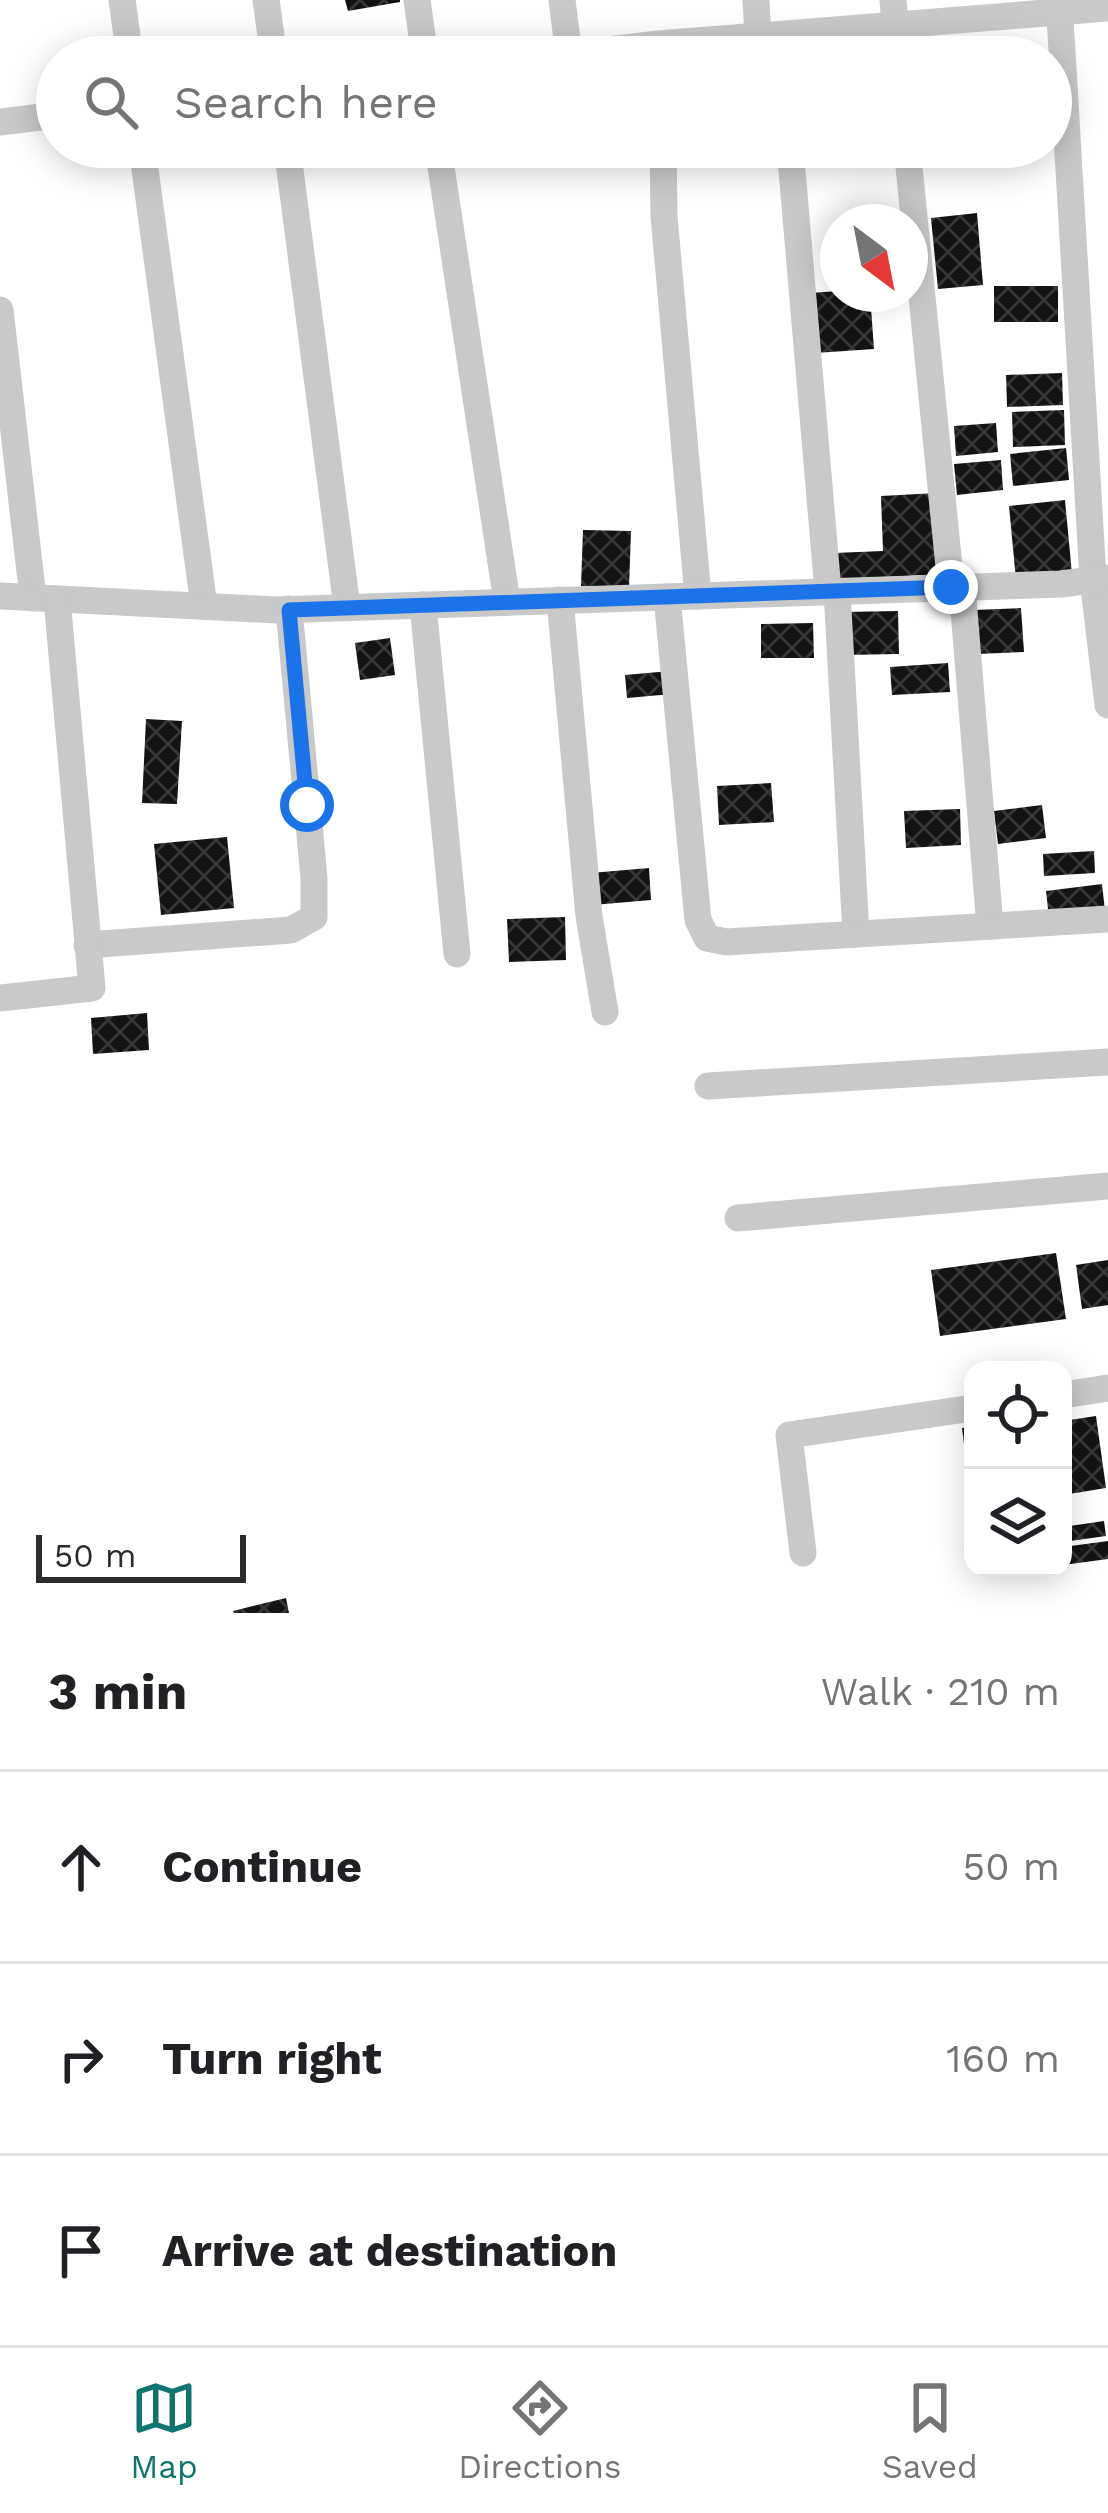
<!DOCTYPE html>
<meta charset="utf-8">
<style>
:root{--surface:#fff;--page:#f6f6f6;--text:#202124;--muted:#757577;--line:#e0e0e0;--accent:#0f766e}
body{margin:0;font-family:"Work Sans",sans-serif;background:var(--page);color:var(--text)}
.controls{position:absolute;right:36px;bottom:36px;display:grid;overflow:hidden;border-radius:24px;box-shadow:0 6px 30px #0003}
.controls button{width:108px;height:108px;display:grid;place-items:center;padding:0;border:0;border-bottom:3px solid var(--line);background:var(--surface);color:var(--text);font:60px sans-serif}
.compass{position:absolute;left:820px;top:204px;width:108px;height:108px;border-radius:50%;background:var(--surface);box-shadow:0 6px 30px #0003;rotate:148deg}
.scale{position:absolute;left:36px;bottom:30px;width:210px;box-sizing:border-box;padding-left:12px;border:6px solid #2c2c2c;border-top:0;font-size:33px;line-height:42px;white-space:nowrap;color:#2c2c2c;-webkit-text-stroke:9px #fff;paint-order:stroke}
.stop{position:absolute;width:36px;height:36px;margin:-27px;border:9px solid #1a73e8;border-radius:50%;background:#fff}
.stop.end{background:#1a73e8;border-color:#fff;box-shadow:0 3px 12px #0008}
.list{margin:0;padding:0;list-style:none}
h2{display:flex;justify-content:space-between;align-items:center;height:156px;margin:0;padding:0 48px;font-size:51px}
h2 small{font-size:39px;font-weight:400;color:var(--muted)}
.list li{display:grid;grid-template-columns:78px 1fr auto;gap:36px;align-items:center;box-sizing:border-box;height:192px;padding:0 48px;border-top:3px solid var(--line)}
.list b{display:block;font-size:45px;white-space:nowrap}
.list em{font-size:39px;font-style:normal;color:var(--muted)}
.icon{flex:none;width:66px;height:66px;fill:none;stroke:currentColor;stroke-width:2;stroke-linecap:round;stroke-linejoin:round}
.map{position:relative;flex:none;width:1108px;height:1613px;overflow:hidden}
.search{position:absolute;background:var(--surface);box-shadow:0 6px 30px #0003;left:36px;right:36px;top:36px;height:132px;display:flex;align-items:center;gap:30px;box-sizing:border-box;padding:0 42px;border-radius:66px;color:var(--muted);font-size:45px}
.sheet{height:732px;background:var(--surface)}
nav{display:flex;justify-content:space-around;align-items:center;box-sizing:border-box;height:168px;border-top:3px solid var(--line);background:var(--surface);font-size:33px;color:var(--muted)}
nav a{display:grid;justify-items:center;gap:6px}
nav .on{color:var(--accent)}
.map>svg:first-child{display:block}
.building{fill:url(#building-cross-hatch)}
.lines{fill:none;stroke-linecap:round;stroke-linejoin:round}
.minor{stroke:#c9c9c9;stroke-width:27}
.route{stroke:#1a73e8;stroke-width:15}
</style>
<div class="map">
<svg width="1108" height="1613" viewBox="0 0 1108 1613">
<defs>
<pattern id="building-cross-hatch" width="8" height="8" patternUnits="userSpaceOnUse" patternTransform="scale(3)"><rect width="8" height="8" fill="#131313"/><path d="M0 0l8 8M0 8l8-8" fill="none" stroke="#363636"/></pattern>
</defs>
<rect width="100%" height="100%" fill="#fff"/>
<!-- building -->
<g class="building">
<polygon points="345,0 400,0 400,2 348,11"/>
<polygon points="977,213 983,285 938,289 931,218"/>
<rect x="994" y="286" width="64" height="36"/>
<polygon points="838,291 870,294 874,349 815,353 810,293"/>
<polygon points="1062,373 1063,405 1007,407 1006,375"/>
<polygon points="1064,410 1065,445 1013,447 1012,412"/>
<polygon points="996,423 998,452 956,456 954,426"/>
<polygon points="1066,448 1069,480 1013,486 1010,454"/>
<polygon points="1001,460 1003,490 957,495 954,464"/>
<polygon points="937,493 941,574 835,580 834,553 883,551 881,496"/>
<polygon points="1065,500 1072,574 1016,580 1009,506"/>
<polygon points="583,530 631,531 629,588 581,586"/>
<polygon points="1021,608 1024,652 977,654 974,610"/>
<polygon points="898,611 899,654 844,655 843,612"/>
<polygon points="813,623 814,658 761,658 761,624"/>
<polygon points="390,638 395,675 360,680 355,643"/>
<polygon points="948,663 950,692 892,695 890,667"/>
<polygon points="670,671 672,694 627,698 625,675"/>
<polygon points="146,719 182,721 177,804 142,803"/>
<polygon points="771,783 774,822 719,825 717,786"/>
<polygon points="1042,805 1046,838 998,844 994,811"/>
<polygon points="960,809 961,845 906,848 904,811"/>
<polygon points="227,837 234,908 161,915 154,844"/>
<polygon points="1094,851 1095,873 1044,876 1043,854"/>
<polygon points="649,868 651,900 593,905 591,873"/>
<polygon points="1102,884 1105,911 1049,918 1046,891"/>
<polygon points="565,917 566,960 509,962 507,919"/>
<polygon points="147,1013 149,1050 93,1054 91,1018"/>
<polygon points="1056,1253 1066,1319 940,1336 931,1270"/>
<polygon points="1108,1260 1108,1305 1082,1309 1076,1265"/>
<polygon points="1096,1416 1106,1488 1063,1495 1063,1421"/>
<polygon points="973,1426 973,1490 970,1491 962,1428"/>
<polygon points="1104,1521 1106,1536 1063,1542 1063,1527"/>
<polygon points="1108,1541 1108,1559 1063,1565 1063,1547"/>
<polygon points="286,1598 289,1613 234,1613 233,1611"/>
</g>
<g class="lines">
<!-- minor -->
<g class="minor">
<polyline points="122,0 130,57"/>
<polyline points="266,0 274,57"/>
<polyline points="417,0 425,57"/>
<polyline points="562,0 569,55"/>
<polyline points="756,0 758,37"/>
<polyline points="893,0 898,57"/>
<polyline points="1059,0 1093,579 1108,705"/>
<polyline points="549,57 658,44 1108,8"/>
<polyline points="0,122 57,115"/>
<polyline points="142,147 204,606"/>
<polyline points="287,147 347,607"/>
<polyline points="438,147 507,602"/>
<polyline points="663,147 664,216 698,596"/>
<polyline points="790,147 828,591"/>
<polyline points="907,147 951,587"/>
<polyline points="0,310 33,598"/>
<polyline points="962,587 990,926"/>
<polyline points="837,591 856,934"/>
<polyline points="0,596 277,610 1061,584 1108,578"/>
<polyline points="667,597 698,920 707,938 726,942 1108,919"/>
<polyline points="560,600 589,916 605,1012"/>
<polyline points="423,605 457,954"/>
<polyline points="87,945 291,930 314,917 314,878 289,609"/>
<polyline points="0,998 92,988 57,599"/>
<polyline points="708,1086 1108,1062"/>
<polyline points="738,1218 1108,1186"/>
<polyline points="1063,1395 1108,1388"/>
<polyline points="803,1553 789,1435 973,1408"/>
</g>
</g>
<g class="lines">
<!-- route -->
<polyline class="route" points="307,805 289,610 951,587"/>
</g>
</svg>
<div class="controls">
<button><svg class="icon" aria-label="locate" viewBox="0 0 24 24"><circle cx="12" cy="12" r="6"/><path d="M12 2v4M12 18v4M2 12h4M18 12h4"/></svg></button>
<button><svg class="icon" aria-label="layers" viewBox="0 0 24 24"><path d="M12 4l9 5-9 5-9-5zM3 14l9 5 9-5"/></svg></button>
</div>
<svg class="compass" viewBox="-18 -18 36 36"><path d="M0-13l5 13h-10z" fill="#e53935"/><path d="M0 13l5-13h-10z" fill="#757577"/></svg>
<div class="scale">50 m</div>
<div class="stop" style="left:307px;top:805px"></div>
<div class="stop end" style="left:951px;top:587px"></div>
<div class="search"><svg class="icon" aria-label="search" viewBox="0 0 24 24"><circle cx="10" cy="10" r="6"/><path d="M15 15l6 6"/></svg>Search here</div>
</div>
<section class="sheet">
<h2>3 min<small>Walk · 210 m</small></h2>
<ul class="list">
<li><svg class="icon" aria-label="ahead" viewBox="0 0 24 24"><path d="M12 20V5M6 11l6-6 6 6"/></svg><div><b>Continue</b></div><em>50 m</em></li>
<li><svg class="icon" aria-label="right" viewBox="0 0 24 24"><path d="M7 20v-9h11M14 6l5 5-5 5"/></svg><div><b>Turn right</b></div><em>160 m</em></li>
<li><svg class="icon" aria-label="arrive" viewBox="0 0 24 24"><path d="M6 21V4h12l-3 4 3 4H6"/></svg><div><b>Arrive at destination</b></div></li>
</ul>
</section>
<nav>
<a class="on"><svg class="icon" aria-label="map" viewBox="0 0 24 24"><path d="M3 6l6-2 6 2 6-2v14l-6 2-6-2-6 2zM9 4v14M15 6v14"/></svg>Map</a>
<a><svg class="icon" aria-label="directions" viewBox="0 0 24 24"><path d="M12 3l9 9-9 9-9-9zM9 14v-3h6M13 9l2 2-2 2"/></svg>Directions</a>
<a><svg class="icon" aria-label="saved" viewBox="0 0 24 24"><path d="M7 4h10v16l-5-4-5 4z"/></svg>Saved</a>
</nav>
